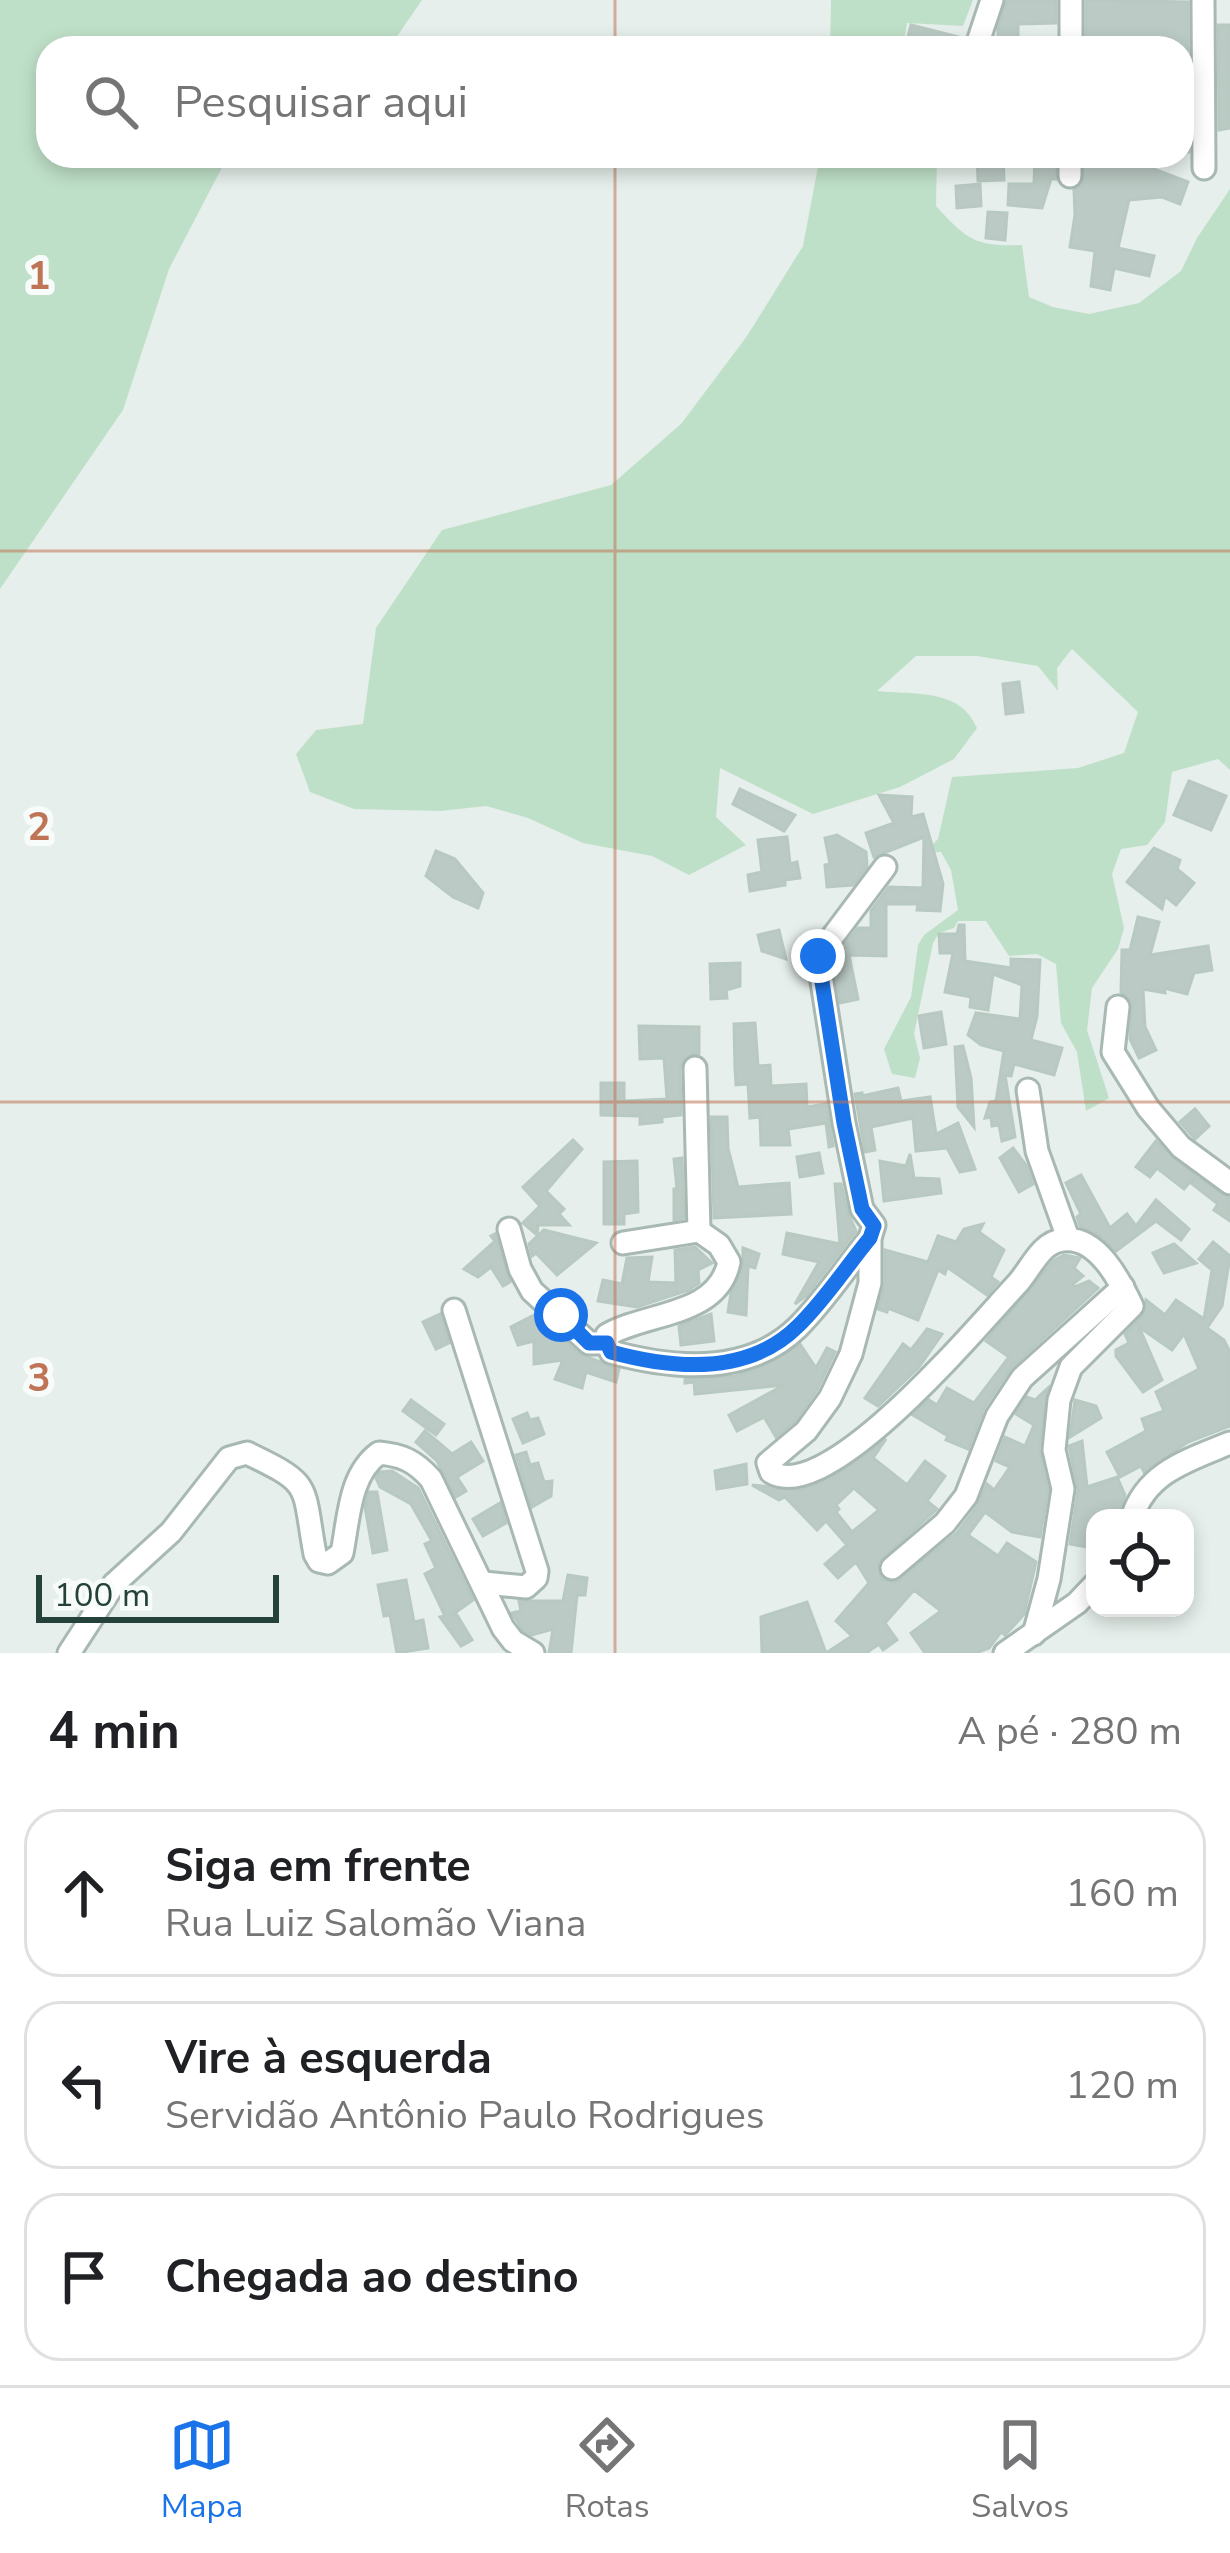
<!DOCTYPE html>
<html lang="pt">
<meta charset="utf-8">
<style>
:root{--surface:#fff;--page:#f2f2f2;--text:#202124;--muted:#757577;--line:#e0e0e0;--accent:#1a73e8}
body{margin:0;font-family:"Nunito Sans",sans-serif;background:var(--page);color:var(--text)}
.controls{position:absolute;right:36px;bottom:36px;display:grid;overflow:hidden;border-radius:24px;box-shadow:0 6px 18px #0003}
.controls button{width:108px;height:108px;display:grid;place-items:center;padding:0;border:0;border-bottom:3px solid var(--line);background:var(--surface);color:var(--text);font:60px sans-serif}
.scale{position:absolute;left:36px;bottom:30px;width:243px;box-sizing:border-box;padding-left:12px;border:6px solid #24423a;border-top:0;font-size:33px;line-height:42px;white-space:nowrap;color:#24423a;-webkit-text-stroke:9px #f7fbf9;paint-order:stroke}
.stop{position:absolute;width:36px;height:36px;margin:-27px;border:9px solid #1a73e8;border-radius:50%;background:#fff}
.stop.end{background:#1a73e8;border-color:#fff;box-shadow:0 3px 12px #0008}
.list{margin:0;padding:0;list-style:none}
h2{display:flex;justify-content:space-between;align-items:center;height:156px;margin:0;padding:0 48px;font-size:51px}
h2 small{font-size:39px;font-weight:400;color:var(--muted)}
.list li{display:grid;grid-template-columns:78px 1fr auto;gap:36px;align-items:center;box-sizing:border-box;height:168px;margin:0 24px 24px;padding:0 24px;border:3px solid var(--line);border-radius:36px}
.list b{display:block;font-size:45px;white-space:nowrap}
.list p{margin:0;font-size:39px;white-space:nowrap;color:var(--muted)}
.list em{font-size:39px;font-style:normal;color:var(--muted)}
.icon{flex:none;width:66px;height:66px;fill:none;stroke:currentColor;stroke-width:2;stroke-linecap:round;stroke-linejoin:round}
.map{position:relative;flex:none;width:1230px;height:1653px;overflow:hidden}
.search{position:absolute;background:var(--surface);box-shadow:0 6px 18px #0003;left:36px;right:36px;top:36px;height:132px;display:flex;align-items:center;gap:30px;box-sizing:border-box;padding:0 42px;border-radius:36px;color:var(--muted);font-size:45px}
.sheet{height:732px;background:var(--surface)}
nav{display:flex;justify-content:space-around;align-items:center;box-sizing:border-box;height:168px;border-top:3px solid var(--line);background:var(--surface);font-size:33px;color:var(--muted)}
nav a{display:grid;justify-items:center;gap:6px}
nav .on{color:var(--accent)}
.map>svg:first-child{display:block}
.green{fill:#bfe0c8}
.building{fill:#bbcac4;stroke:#b8c9c2;stroke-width:3;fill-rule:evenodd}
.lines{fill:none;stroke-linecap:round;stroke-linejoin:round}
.minor-casing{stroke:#a8b8b2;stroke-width:27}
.minor{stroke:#fff;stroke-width:21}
.route{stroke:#1a73e8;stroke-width:15}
.grid{fill:none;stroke:#c07456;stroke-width:3;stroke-opacity:0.55}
.grid-label{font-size:39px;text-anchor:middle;font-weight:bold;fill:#c07456;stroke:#f7fbf9;stroke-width:12;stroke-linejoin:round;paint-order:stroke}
</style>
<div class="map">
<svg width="1230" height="1653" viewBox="0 0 1230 1653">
<rect width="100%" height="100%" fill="#e6efeb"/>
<!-- green -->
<g class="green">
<polygon points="0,0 422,0 389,48 48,48 48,156 228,156 169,269 123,410 0,589"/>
<polygon points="831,0 973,0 963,26 907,23 903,48 830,48"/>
<path d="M820,156H937L936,206C967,240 976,247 1022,245L1029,297L1053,307L1089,314L1139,303L1181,271L1197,238L1230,189V770L1218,759L1172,772L1165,822L1147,845L1121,849L1112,874L1124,928L1118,949L1092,988L1087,1030L1109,1098L1086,1111L1077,1052L1061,1023L1056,964L1037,954L1009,956L986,921H958L954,928L939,933L933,943L914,1034L920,1058L915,1078L892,1074L884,1049L911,997L918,945L924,935L958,910L951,870L941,852L924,853L938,839L952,777L1078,768L1124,753L1138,712L1072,649L1057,668L1058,691L1038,666L977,656H916L877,691C915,695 960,688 977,728L954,759L900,787L813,814L720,768L716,817L746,845L689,875L652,856L583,843L528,818L486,806L440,811L354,809L310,792L296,754L316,730L363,724L376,628L442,530L611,485L681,424L747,336L803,246Z"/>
</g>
<!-- building -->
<g class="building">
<polygon points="1007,0 1056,0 1056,23 1018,24 1018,48 998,48 998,29"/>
<polygon points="1086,0 1188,2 1189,152 1182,153 1182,48 1086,48"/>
<polygon points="911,25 963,38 961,48 905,48"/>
<polygon points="1218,25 1230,25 1230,128 1219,130"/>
<polygon points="977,156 1003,156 1004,180 978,181"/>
<polygon points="1035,156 1055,156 1056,179 1051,179 1042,208 1008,205 1009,184 1034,184"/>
<polygon points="1085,156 1102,156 1102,162 1130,160 1188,182 1180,204 1162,197 1129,200 1118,248 1154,256 1149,276 1114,268 1110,290 1091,286 1095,251 1070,247 1075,215 1074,190 1083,182"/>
<polygon points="980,184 981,206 957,208 956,186"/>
<polygon points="988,212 1007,213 1005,240 986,238"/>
<polygon points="1019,682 1023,712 1006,714 1003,684"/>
<polygon points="1189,781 1226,796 1211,830 1174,815"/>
<polygon points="740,789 795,815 784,831 733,804"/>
<polygon points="879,795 912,797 911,817 923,814 943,884 940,911 917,910 918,904 886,904 886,956 849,955 858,999 840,1003 835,966 837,955 858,928 871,928 871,911 889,887 923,888 924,837 874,857 866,833 894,823"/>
<polygon points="837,835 866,852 867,866 853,885 827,887 825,865 830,864 825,838"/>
<polygon points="787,837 790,864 797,862 800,878 785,880 785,885 750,891 748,875 762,872 758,840"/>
<polygon points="1154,848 1180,860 1177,869 1194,883 1176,905 1165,896 1162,909 1127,882"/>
<polygon points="436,851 455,859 483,893 478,908 453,897 426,876"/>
<polygon points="1138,917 1159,922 1150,955 1208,946 1212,970 1194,973 1187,994 1164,988 1165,993 1143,989 1145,1027 1156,1050 1139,1058 1130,1039 1132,1002 1121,992 1122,950 1130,950"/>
<polygon points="959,925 964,925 965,961 1011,968 1011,959 1040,960 1037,1016 1031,1040 1062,1048 1054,1075 1014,1064 1011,1076 1005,1075 1015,1137 1002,1141 999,1125 992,1126 991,1117 985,1118 990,1102 996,1101 1004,1051 981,1045 968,1035 976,1013 1020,1019 1022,985 993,974 988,1010 970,1007 971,997 945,992 953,953 940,953 939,934 957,934"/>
<polygon points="779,930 786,959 762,951 758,935"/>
<polygon points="740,963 740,986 726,990 727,998 711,999 710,964"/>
<polygon points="941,1012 946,1044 924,1048 919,1016"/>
<polygon points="755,1023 758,1066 770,1065 771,1086 806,1084 807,1107 826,1104 833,1146 829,1147 826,1123 788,1129 790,1145 761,1145 760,1117 750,1118 748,1084 736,1085 735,1068 734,1024"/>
<polygon points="639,1026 699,1027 699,1054 686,1056 680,1067 681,1115 662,1117 662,1122 640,1124 640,1116 601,1115 601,1083 624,1083 624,1101 667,1099 664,1058 640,1059"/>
<polygon points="963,1046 971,1078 974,1127 958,1107 955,1047"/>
<polygon points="898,1088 901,1101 930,1097 936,1134 958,1123 975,1169 960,1172 947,1148 916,1151 913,1118 871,1127 875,1150 865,1152 855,1094 862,1093 862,1096"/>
<polygon points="1195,1109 1209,1126 1195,1139 1180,1122"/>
<polygon points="711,1117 727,1117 728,1148 738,1187 789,1183 791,1214 714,1218"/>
<polygon points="573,1140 582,1149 546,1191 564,1209 559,1214 569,1225 538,1225 537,1235 523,1223 540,1206 523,1187"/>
<polygon points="1156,1141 1195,1176 1184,1189 1157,1168 1150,1177 1136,1167"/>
<polygon points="1013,1148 1026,1165 1033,1184 1019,1192 1000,1158"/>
<polygon points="819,1153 823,1173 800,1177 797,1157"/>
<polygon points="910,1154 914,1178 939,1179 941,1193 884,1201 880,1161 906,1166"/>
<polygon points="682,1158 684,1218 674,1220 674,1189 677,1189 674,1159"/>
<polygon points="637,1161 638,1212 624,1214 624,1224 604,1224 604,1162"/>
<polygon points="1081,1175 1110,1228 1127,1214 1136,1226 1156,1200 1189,1229 1181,1240 1156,1221 1116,1251 1095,1233 1080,1226 1077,1217 1081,1214 1066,1183"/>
<polygon points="1196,1177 1230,1198 1230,1221 1214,1210 1218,1204 1191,1183"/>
<polygon points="835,1184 841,1184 848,1213 856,1231 806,1296 795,1304 819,1262 783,1254 787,1233 840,1244"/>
<polygon points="983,1224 979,1232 1004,1250 991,1277 998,1282 987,1295 947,1267 945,1274 938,1270 918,1320 888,1308 887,1312 878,1309 885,1284 885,1250 928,1262 938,1236 956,1242 964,1229"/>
<polygon points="544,1230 596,1243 557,1275 536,1253 532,1256 529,1244"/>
<polygon points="495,1234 510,1282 503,1286 491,1267 478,1277 464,1269 495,1241 491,1236"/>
<polygon points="1213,1242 1230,1256 1222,1306 1207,1328 1224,1340 1230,1352 1230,1426 1188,1442 1144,1472 1141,1466 1120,1477 1107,1452 1146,1431 1142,1419 1164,1411 1156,1392 1199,1369 1184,1334 1172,1350 1139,1327 1162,1380 1143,1392 1116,1356 1116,1350 1129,1343 1125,1334 1143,1315 1146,1300 1165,1315 1176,1300 1204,1319 1212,1270 1199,1259"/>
<polygon points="1174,1244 1196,1263 1164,1273 1153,1253"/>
<polygon points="695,1247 712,1263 698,1270 699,1283 689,1290 637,1307 598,1301 603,1280 622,1284 627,1258 652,1257 648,1282 676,1283 675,1250"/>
<polygon points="743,1248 759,1254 755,1268 748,1266 746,1315 728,1312 731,1293 743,1266"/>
<polygon points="1064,1255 1080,1258 1074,1268 1083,1276 1073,1284 1075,1287 1089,1281 1098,1288 1010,1369 984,1408 968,1449 946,1440 948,1436 913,1415 929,1400 937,1405 947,1388 974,1403 1009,1357 986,1341 1053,1261"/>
<polygon points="440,1314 449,1343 436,1349 423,1322"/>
<polygon points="536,1314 579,1354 619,1369 616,1382 586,1372 582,1388 555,1379 563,1360 534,1364 534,1341 518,1345 511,1327"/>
<polygon points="711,1314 714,1341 681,1345 679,1326"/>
<polygon points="927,1329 942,1334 919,1367 878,1406 865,1398 903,1344 911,1350"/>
<polygon points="800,1344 816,1368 827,1348 835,1352 817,1390 795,1421 776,1437 764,1417 737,1431 729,1415 784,1385 695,1394 694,1382 685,1383 685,1379 735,1376 761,1368"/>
<path d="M1048,1388L1039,1449L1048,1490L1040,1537L1012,1532L985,1512L968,1535L998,1556L1007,1543L1036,1562L1024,1614L1018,1621L1005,1635L1001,1632L989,1648L976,1653H925L911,1633L941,1611L914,1590L885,1623L897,1640L883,1650L879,1644L866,1653H826L852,1636L836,1621L869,1583L856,1562L838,1578L825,1564L847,1545L826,1521L817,1530L785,1497L779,1500L752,1485L802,1490L837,1475L886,1439L873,1458L907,1485L925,1461L945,1476L927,1501L937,1509L878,1562L881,1579L896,1582L957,1533L978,1505L987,1484L994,1490L1010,1467L996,1461L1005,1437L1025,1446L1034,1425L1016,1414L1027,1397L1035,1400ZM854,1488L879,1510L852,1532L836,1512L839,1509L836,1505Z"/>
<polygon points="411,1400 444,1424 436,1435 403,1411"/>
<polygon points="1075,1400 1096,1406 1101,1418 1070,1437"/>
<polygon points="527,1413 530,1420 538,1418 544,1434 523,1443 513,1419"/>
<polygon points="425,1431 452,1454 471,1442 483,1461 457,1477 466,1491 456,1497 437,1461 416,1442"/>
<polygon points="1082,1441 1087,1487 1117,1477 1125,1495 1118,1515 1095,1518 1087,1547 1070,1544 1078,1490 1069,1446"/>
<polygon points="526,1452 530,1465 538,1463 544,1482 552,1481 551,1496 532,1507 516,1455"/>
<polygon points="746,1464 747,1484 717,1489 715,1471"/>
<polygon points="392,1471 418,1488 473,1600 452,1615 457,1615 472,1640 461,1646 440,1617 445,1616 425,1574 436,1568 425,1544 432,1541 411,1504 380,1487 376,1478 380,1472"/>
<polygon points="369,1492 377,1492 387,1550 373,1553 365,1507"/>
<polygon points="500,1503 506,1523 483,1536 473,1519"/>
<polygon points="568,1575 587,1578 585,1595 577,1595 571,1653 549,1653 553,1629 532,1635 523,1630 512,1613 521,1611 519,1601 563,1601"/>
<polygon points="406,1580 414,1622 423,1620 428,1648 397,1653 390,1615 384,1616 378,1585"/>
<polygon points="807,1602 826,1653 762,1653 761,1617"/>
</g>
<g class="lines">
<defs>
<g id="minor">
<polyline points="1203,0 1204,168"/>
<polyline points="976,48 992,0"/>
<polyline points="1071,48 1071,0"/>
<polyline points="1070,176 1070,156"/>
<path d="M885,867L818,956L844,1123L862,1209L874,1225L870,1238V1283L851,1354L830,1398L806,1431L768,1463L771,1472C828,1507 979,1324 1018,1283C1032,1267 1041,1242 1063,1240C1097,1235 1120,1281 1132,1306L1071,1367L1059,1400L1054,1450L1063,1489L1049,1579L1034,1634"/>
<polyline points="1118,1007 1113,1052 1148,1108 1181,1147 1230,1183"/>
<polyline points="695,1068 699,1231"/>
<polyline points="1028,1090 1037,1151 1068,1238"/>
<polyline points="509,1229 520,1269 532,1291 589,1343 607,1343"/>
<polyline points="454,1310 537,1571 536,1578 526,1587 484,1583"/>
<path d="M607,1343L611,1352C673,1369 748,1376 798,1327C825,1300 846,1267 870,1238"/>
<path d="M607,1343V1335C646,1312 718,1317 729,1262L719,1245L699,1231L623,1243"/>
<path d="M1132,1518C1146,1472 1189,1460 1230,1443"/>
<polyline points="892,1568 945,1523 966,1496 997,1416 1022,1378 1123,1287"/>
<path d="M69,1653L114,1584L171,1532L229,1458L247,1453C314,1485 302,1484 315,1554L319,1561L328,1563L342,1553C349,1518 349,1475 379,1453C402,1455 415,1461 431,1479L503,1628L513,1641L533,1653"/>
<polyline points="1005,1653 1077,1603 1095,1584"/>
</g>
</defs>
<!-- minor casing -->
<use href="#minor" class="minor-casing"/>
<!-- minor -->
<use href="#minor" class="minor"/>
</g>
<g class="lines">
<!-- route -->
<path class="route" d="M561,1315L589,1343H607L611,1352C673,1369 748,1376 798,1326C825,1300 846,1267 870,1238L874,1226L862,1209L844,1123L818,956"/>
</g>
<!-- grid -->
<path class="grid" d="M615,0V48M615,156V1653M0,551H1230M0,1102H1230"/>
<g class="grid-label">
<text x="39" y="289">1</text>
<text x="39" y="840">2</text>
<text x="39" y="1391">3</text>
</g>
</svg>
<div class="controls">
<button><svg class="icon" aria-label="locate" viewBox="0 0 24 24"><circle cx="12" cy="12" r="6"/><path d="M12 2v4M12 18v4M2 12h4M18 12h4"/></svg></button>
</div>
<div class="scale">100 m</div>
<div class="stop" style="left:561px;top:1315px"></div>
<div class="stop end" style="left:818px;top:956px"></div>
<div class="search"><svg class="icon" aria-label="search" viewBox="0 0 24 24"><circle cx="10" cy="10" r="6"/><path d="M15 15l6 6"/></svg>Pesquisar aqui</div>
</div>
<section class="sheet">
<h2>4 min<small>A pé · 280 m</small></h2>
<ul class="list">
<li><svg class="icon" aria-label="ahead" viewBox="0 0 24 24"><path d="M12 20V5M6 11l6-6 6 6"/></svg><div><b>Siga em frente</b><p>Rua Luiz Salomão Viana</p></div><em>160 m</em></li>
<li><svg class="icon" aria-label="left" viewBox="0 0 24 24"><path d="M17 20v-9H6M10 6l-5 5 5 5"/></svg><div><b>Vire à esquerda</b><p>Servidão Antônio Paulo Rodrigues</p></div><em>120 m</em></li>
<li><svg class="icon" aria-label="arrive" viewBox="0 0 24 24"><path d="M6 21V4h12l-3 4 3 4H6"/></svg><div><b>Chegada ao destino</b></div></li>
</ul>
</section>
<nav>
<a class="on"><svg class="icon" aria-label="map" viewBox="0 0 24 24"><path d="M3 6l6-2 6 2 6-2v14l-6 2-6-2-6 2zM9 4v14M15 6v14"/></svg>Mapa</a>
<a><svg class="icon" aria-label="directions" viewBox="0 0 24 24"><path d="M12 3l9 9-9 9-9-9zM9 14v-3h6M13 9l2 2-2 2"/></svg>Rotas</a>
<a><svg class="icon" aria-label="saved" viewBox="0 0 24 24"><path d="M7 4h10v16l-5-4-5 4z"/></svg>Salvos</a>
</nav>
